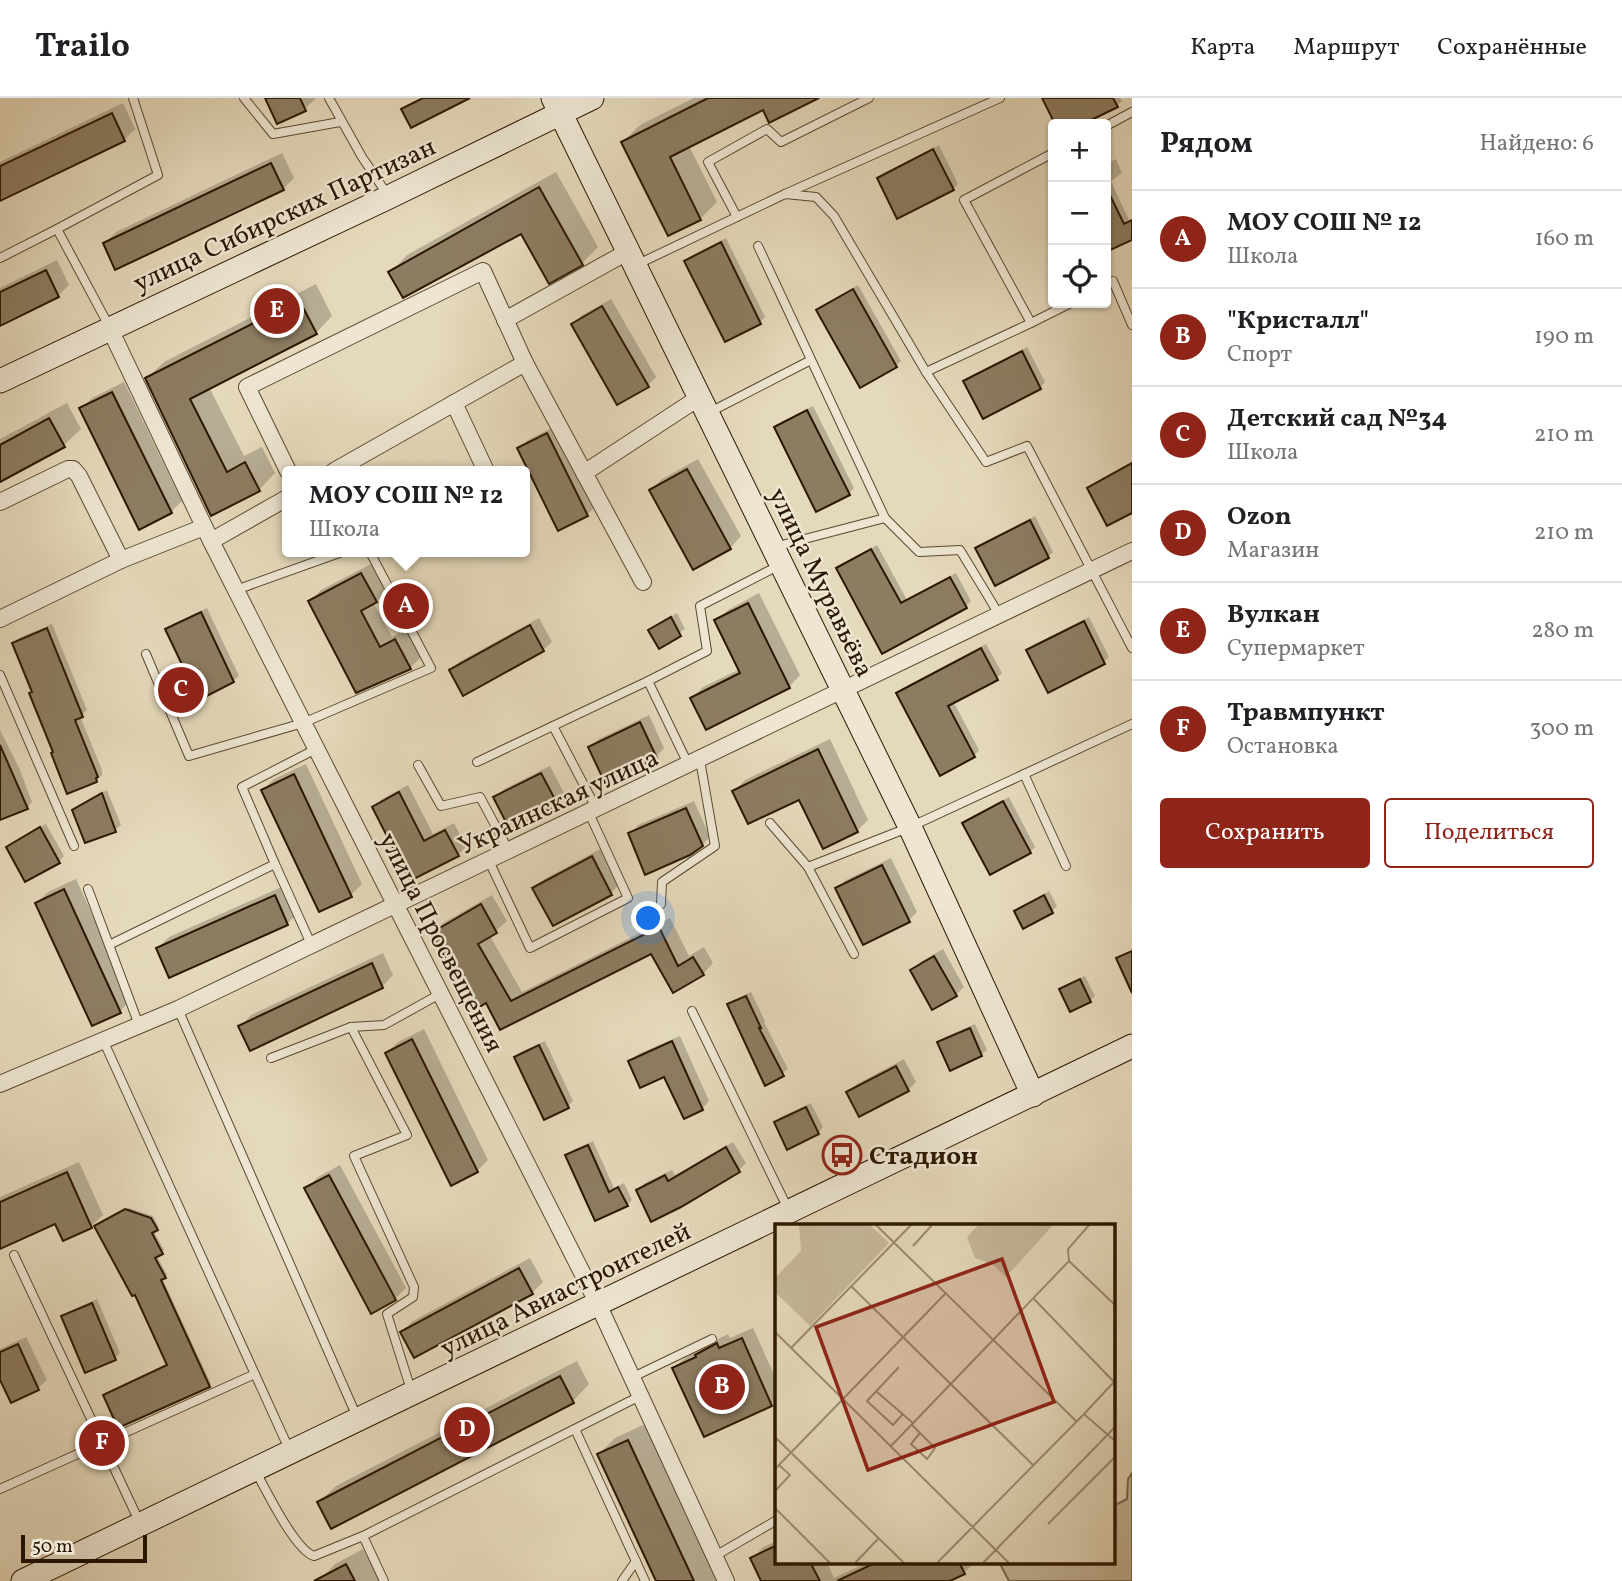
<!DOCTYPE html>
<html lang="ru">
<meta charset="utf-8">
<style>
:root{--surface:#fff;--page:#f2f2f2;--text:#202124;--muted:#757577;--line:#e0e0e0;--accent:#8f2418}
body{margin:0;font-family:Vollkorn,serif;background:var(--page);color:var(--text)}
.controls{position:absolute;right:21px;top:21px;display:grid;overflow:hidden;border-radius:7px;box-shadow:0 2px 5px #0004}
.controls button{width:63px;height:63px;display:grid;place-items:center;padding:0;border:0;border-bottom:2px solid var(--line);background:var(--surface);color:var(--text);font:35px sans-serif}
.scale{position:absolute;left:21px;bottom:18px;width:126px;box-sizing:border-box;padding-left:7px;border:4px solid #2b1700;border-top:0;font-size:19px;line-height:24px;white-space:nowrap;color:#2b1700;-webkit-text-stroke:5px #eee6d3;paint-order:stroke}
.you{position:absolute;left:649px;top:821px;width:24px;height:24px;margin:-18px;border:5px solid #fff;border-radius:50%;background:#1a73e8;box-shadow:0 0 0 10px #1a73e833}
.badge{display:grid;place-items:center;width:46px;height:46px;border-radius:50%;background:var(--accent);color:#fff;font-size:23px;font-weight:700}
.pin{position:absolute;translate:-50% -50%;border:4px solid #fff;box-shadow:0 2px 7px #0006}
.popup{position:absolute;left:282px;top:368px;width:248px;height:91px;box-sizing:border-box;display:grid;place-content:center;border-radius:7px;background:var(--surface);filter:drop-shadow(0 2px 5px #0005);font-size:23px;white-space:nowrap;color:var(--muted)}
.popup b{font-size:26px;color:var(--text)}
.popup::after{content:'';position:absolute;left:50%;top:100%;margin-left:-14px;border:14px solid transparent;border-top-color:var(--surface)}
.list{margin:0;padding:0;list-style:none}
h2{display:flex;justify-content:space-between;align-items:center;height:91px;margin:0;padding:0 28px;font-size:30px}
h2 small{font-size:23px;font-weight:400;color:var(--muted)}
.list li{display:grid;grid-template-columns:46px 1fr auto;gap:21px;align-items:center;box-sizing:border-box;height:98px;padding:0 28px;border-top:2px solid var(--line)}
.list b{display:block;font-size:26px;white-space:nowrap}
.list p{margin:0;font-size:23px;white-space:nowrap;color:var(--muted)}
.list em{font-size:23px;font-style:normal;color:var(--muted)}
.actions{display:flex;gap:14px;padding:21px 28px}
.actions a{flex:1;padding:16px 0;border:2px solid var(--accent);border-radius:7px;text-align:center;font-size:24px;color:var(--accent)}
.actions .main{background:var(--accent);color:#fff}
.icon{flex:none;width:38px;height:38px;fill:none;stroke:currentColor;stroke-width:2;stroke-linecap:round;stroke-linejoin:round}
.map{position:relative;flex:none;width:1132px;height:1483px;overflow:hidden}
header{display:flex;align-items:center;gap:42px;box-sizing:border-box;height:98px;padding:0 35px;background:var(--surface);border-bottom:2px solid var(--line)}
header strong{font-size:33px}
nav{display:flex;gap:38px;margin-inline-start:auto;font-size:24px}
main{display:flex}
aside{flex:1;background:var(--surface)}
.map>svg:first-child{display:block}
.green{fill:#c5b89b;stroke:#78684e;stroke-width:2}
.shadow{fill:#0003}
.building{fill:#8c7c61;stroke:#2b1700;stroke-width:2}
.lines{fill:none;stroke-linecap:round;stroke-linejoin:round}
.lane-casing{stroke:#5a482f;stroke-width:10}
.street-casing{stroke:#5a482f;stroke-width:18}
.secondary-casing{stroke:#2b1700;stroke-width:25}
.lane{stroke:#eee6d3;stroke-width:8}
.street{stroke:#eee6d3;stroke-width:16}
.secondary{stroke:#eee6d3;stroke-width:23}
.labels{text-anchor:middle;stroke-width:5;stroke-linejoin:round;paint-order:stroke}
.street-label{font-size:26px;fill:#2b1700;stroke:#eee6d3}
.poi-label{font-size:26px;font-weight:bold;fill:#2b1700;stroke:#eee6d3;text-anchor:start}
.inset-road{fill:none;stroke:#9b8b70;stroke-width:2}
.view{fill:#8f2418;fill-opacity:0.15;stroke:#8f2418;stroke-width:3.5}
.inset-edge{fill:none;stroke:#2b1700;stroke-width:3.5}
</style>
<header>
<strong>Trailo</strong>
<nav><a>Карта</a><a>Маршрут</a><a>Сохранённые</a></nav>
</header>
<main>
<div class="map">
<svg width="1132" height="1483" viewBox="0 0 1132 1483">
<rect width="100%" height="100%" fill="#e5d9bb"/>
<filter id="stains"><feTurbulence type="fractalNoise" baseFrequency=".00286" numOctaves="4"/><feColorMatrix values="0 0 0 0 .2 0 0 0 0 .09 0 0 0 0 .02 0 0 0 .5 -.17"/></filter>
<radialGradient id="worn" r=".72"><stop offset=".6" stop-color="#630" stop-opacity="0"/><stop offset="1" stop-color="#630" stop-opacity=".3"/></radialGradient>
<!-- green -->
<polygon class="green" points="1132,1375 1132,1483 1009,1483 999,1464 1113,1464 1113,1408 1127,1401 1128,1381"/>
<!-- shadow -->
<g class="shadow">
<polygon points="267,0 316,0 305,11"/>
<polygon points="694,0 815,0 764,10 689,48 717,104 700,121 623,44 640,27"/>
<polygon points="1044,0 1120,0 1122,3 1117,8 1079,26 1057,26"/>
<polygon points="123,5 135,31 124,42 0,101 0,64"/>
<polygon points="939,47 958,86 953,91 879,80 884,75"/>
<polygon points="282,55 294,80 283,91 105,145 116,134"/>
<polygon points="1116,61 1122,75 1111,83 1129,122 1132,121 1132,140 1106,152 1106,66"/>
<polygon points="556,74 598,149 582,165 522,134 391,174 407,157"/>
<polygon points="726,140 765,219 760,224 686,163 691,158"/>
<polygon points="57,162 69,187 58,198 0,226 0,190"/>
<polygon points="316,186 332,218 316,235 209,289 244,358 262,349 275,375 259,392 211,415 147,280 164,264"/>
<polygon points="858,187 901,263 896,268 818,212"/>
<polygon points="611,201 656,279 648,287 573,227 581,218"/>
<polygon points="1027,249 1045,284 1040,290 965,283 971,278"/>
<polygon points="124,284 182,403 171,414 81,311 92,300"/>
<polygon points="67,305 81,331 64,347 0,382 0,341"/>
<polygon points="813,308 854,390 849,395 776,329 781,324"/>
<polygon points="555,328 595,409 587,417 520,350 528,342"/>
<polygon points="698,361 741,438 730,450 651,392 662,381"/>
<polygon points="1035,418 1053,454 1048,459 977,450 983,445"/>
<polygon points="877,447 907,502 956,475 971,503 966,508 883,554 838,470"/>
<polygon points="373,465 387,492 374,506 392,539 406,531 421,559 410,570 310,504 321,492"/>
<polygon points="759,495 800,577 789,589 692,600 703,589 740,571 716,523 728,512"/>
<polygon points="207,510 239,578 233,583 167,531 173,526"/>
<polygon points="677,515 685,531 659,548 650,532"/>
<polygon points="1089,519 1109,559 1104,564 1048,592 1028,553 1033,547"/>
<polygon points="539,520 552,544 543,552 464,596 451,572 459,564"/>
<polygon points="52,526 87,612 80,618 102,672 102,677 96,682 55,653 14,545 19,540"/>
<polygon points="986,546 1002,575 997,580 953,603 979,652 974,658 898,595 903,590"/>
<polygon points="649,617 664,650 656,659 590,649 599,641"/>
<polygon points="0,632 20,672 32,704 27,710 0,720"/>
<polygon points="830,641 868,722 857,733 800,699 734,693 745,682"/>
<polygon points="306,666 362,786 351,797 320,812 263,692 274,681"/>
<polygon points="550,668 565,697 557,706 496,700 504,691"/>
<polygon points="408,687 433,736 454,725 466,749 458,757 411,781 374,709 382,701"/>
<polygon points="107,692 121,727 115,732 74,712"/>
<polygon points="1009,699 1035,749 1030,754 965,725 970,720"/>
<polygon points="694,703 710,739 702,747 630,736 638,727"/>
<polygon points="46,726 64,758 59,763 8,749"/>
<polygon points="600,751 619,787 611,795 534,790 543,782"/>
<polygon points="891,760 917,814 909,822 837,790 846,782"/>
<polygon points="76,781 131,902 120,913 37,805 48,794"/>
<polygon points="286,787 298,815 287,826 158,850 169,839"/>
<polygon points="1049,793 1057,808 1052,813 1016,813"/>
<polygon points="492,797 507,823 490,838 522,894 670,820 689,858 704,849 713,865 703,876 674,892 651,854 500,930 487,903 433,836 443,825"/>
<polygon points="943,851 964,889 956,897 912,873 920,864"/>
<polygon points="383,855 393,877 382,889 240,929 251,917"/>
<polygon points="1085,878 1095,898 1090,903 1061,892 1066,887"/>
<polygon points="751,894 765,923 764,924 788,971 766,986 729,907 734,902"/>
<polygon points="975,926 987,952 981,957 939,945 945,939"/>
<polygon points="424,931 488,1062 477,1073 387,955 398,944"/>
<polygon points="680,938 709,1003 702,1011 665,977 630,963 638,956"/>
<polygon points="545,943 573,1003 568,1008 516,959 521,954"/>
<polygon points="904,961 916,984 908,992 848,994 857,986"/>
<polygon points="811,1005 823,1029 818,1035 776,1025 781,1019"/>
<polygon points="593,1043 614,1090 624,1085 632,1102 627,1107 596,1121 567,1057 573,1052"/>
<polygon points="733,1044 746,1065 739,1072 638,1092 645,1085 672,1072 675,1077"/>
<polygon points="79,1064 103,1117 91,1128 64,1141 56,1123 0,1149 0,1099"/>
<polygon points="340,1067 406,1190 395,1201 306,1091 318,1079"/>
<polygon points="129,1110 153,1118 159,1129 153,1132 164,1152 157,1158 167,1177 162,1180 211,1286 209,1288 105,1297 169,1266 136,1194 95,1128"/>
<polygon points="530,1160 543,1184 532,1195 402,1234 413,1223"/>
<polygon points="97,1201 120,1255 115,1260 63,1219 68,1214"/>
<polygon points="753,1230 777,1283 777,1301 771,1306 674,1270 686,1259 702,1251 708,1246 728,1236 730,1240"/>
<polygon points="26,1239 47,1282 38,1290 12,1303 0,1278 0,1251"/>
<polygon points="577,1263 589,1286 573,1303 319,1404 336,1388"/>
<polygon points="645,1326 718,1483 658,1483 599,1356 615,1340"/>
<polygon points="777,1443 777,1464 827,1464 834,1480 868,1464 975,1464 964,1475 946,1483 763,1483 752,1461 763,1449"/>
<polygon points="363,1451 380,1483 319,1483 335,1466"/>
</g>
<!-- building -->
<g class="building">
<polygon points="265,0 300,0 306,13 277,26"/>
<polygon points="423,0 470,0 411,30 401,11"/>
<polygon points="708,0 819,0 769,25 763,12 670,59 701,122 668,138 621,44"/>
<polygon points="1042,0 1113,0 1118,9 1083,26 1055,26"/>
<polygon points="112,15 125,43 0,103 0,68"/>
<polygon points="933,51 954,92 897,121 877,80"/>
<polygon points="271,65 284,92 115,172 103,145"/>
<polygon points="539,89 583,167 549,186 521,136 403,200 388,174"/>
<polygon points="1106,89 1124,126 1132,122 1132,142 1106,154"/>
<polygon points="721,144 761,226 725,244 684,163"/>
<polygon points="46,172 59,199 0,228 0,194"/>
<polygon points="853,191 897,269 860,290 816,212"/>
<polygon points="299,202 317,236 190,301 227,374 245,364 260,393 211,418 145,280"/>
<polygon points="602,208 649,289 617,307 571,226"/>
<polygon points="1022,253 1041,291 983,321 963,283"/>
<polygon points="112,294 172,415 139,432 79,310"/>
<polygon points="807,312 850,397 816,414 774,329"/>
<polygon points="49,320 65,349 0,384 0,347"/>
<polygon points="547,335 588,418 558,433 517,350"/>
<polygon points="1132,365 1132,415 1107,428 1087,390"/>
<polygon points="687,371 731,451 693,472 649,392"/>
<polygon points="1030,422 1049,460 995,488 975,450"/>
<polygon points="871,451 901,505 950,479 967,510 882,556 836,470"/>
<polygon points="361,475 377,504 361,513 380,549 395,541 411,571 356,595 308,503"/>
<polygon points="748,505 790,590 706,632 690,600 740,575 714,522"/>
<polygon points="201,514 234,584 199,602 165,531"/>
<polygon points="671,519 681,538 659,551 648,532"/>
<polygon points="1084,523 1105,566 1048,595 1026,552"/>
<polygon points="530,527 544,553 463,598 449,572"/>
<polygon points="47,530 83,619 75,622 98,679 96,680 97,684 67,696 51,655 53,654 29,595 32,594 12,545"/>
<polygon points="981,550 998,582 948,608 975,659 940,678 896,595"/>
<polygon points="640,624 657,660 605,685 588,649"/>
<polygon points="0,647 28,711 0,722"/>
<polygon points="818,651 858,734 823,751 799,702 748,726 732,693"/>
<polygon points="541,675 558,707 510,732 493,699"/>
<polygon points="294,676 352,799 319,814 261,692"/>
<polygon points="399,694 424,743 445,732 459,758 410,783 372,709"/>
<polygon points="102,695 116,734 85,745 72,712"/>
<polygon points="1003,703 1031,755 990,777 962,725"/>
<polygon points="686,710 703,748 690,757 645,777 628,735"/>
<polygon points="40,729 60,765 25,784 6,749"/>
<polygon points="592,758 612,797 553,828 532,790"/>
<polygon points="882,767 910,824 863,847 835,790"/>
<polygon points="64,791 121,915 92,928 35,805"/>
<polygon points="275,797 288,827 169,880 156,850"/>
<polygon points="1044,797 1053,815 1023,831 1014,813"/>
<polygon points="481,806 497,835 478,846 511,903 659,829 678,868 693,859 704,877 673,895 651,856 500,932 486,905 475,912 431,835"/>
<polygon points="1132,853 1132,895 1116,860"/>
<polygon points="934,858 957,898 932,912 910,872"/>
<polygon points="372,865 383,890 250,953 238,928"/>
<polygon points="1080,881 1091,904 1070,914 1059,891"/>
<polygon points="746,898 761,930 759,930 784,978 765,988 727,906"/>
<polygon points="970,930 982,958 950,973 937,944"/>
<polygon points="412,941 478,1074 451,1088 385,955"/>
<polygon points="672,943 703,1012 684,1021 664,979 640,990 628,963"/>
<polygon points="539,947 569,1010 544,1022 514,959"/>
<polygon points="896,968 909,993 859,1019 846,994"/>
<polygon points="806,1009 819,1036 787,1052 774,1024"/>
<polygon points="588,1047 609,1094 618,1089 628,1108 595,1123 565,1057"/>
<polygon points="726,1049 740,1074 681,1109 651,1124 636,1092 665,1077 668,1083"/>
<polygon points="67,1074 92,1130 63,1143 55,1126 0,1151 0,1104"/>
<polygon points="329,1077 396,1202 371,1216 304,1090"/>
<polygon points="125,1111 151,1120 158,1132 152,1135 163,1156 155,1160 166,1180 161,1182 210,1289 118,1330 103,1297 167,1267 135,1197 132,1198 94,1128"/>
<polygon points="519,1170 533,1196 414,1260 400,1234"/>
<polygon points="92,1205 116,1262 85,1275 61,1218"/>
<polygon points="742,1240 772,1308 704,1339 672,1270 696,1259 695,1257 717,1245 719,1250"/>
<polygon points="18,1246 39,1292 11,1305 0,1282 0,1254"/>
<polygon points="560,1278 574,1305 331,1431 317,1404"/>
<polygon points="628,1342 694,1483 656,1483 597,1356"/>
<polygon points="777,1447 777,1464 810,1464 820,1483 761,1483 750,1460"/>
<polygon points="877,1464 959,1464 965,1476 950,1483 837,1483"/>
<polygon points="346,1466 355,1483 314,1483"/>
</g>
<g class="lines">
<defs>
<g id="lane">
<polyline points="244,0 273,36 340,24"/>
<polyline points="329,0 362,59 387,96"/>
<polyline points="1106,28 1132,14"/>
<polyline points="1053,55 964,102 1031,225 1071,205"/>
<polyline points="785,96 1000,0"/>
<polyline points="737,119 708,64 767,31 781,44 869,0"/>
<polyline points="758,148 885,420"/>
<polyline points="0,160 57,131"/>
<polyline points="636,167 785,96 816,99 834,118 926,274 986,364 1027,348 1132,550"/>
<polyline points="1106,187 1113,183 1132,227"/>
<polyline points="109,228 57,131 158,77 133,0"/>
<polyline points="926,274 1031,225"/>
<polyline points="710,314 811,262"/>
<polyline points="774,449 885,420 919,454 960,452 1000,518"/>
<polyline points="236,492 342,454"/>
<polyline points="146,556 189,658 303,625 431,570 370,454"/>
<polyline points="0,577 74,748"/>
<polyline points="553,628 597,712"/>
<polyline points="477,664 648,583"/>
<polyline points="418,667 441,708 480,699 509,753"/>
<polyline points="689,668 648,583 707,553 700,508 778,468"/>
<polyline points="1024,676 1066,768"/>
<polyline points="770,725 808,769 910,729 1132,626"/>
<polyline points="489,763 530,850 628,800 589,715"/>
<polyline points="275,766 242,689 316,651"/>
<polyline points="808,769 854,856"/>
<polyline points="88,791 139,927"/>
<polyline points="661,806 662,784 715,748 700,662"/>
<polyline points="109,847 275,766 311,846"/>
<polyline points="178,911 357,1319"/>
<polyline points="692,913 788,1111"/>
<polyline points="351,929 407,1037 354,1058 414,1189 413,1199 387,1216 412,1295"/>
<polyline points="103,942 289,1351"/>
<polyline points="271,960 351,929 384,927 440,896"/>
<polyline points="14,1157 139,1423"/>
<polyline points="631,1280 712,1241"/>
<polyline points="575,1331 645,1483"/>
<path d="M255,1372C266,1392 295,1452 314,1458L363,1438L640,1298"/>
<polyline points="0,1391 255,1276"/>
<polyline points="363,1438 384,1483"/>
<polyline points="715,1458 777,1422"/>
<polyline points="622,1483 636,1463"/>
</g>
<g id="street">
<polyline points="505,222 629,153"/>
<polyline points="109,229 211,443 598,1206 726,1483"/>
<polyline points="454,305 486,373"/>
<polyline points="288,373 247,289 483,173 525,265 643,484"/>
<polyline points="334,373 525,265"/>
<polyline points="584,375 700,299"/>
<polyline points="0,404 68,371 73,371 79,378 121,462"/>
<polyline points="211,443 287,400"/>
<polyline points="0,521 121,462 204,429"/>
<polyline points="0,986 178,911 1132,453"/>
</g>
<g id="secondary">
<polyline points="553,0 910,729 1033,997"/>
<polyline points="0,283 389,99 592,0"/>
<polyline points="23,1483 1132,948"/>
</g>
</defs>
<!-- lane casing -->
<use href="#lane" class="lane-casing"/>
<!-- street casing -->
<use href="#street" class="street-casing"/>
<!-- secondary casing -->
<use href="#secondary" class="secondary-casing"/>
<!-- lane -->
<use href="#lane" class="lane"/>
<!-- street -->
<use href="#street" class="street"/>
<!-- secondary -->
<use href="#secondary" class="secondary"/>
</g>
<!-- icons -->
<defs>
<symbol id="bus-ring" viewBox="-11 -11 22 22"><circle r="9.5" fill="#eee6d3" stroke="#8f2418" stroke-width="1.5"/><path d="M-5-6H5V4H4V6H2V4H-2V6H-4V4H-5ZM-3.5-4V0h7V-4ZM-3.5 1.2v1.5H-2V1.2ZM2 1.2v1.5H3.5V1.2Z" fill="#8f2418"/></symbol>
</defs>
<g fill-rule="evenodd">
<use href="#bus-ring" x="820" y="1035" width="44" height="44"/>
</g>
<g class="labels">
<!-- street labels -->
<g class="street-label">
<text transform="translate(284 116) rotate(-25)" y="9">улица Сибирских Партизан</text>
<text transform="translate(822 484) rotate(64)" y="9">улица Муравьёва</text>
<text transform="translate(558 703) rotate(-25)" y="9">Украинская улица</text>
<text transform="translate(442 844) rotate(63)" y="9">улица Просвещения</text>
<text transform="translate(565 1191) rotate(-26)" y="9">улица Авиастроителей</text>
</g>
<!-- poi labels -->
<g class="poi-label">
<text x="869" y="1066">Стадион</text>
</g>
</g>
<!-- overview -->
<g transform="translate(775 1126)">
<rect width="340" height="340" fill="#e5d9bb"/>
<path d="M24,0H94L114,19L35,102L0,68V54L26,27ZM204,0H279L231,53L217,40L200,34L192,13Z" fill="#c5b89b"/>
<path class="inset-road" d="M100,0L301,197M138,22L158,0M294,37L340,81M294,37L293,25L315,0M76,62L258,241M258,74L340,159M0,108L234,339M16,124L137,0M124,143L92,177L118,201L128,190M102,168L138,199M309,190L338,159M137,201L160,224L152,235L136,220L145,209M0,213L129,339M116,222L294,37M0,245L170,70M0,267L15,251L4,241M0,284L55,339M273,300L340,233M80,339L103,315M162,339L309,190L340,217M208,339L340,203"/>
<path class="view" d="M227,35L279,178L93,246L41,103Z"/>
<rect width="340" height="340" class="inset-edge"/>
</g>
<rect width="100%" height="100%" filter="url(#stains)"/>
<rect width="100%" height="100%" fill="url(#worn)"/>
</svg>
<div class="controls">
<button>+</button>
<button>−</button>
<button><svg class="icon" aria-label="locate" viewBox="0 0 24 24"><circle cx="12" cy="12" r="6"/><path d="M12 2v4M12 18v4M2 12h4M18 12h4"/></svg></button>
</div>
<div class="scale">50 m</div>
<div class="you"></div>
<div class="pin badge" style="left:406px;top:508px">A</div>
<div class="popup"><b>МОУ СОШ № 12</b>Школа</div>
<div class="pin badge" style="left:722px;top:1289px">B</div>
<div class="pin badge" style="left:181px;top:592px">C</div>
<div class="pin badge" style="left:467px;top:1332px">D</div>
<div class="pin badge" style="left:277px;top:213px">E</div>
<div class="pin badge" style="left:102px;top:1345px">F</div>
</div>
<aside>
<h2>Рядом<small>Найдено: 6</small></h2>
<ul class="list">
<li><span class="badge">A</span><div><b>МОУ СОШ № 12</b><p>Школа</p></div><em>160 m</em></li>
<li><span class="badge">B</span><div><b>&quot;Кристалл&quot;</b><p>Спорт</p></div><em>190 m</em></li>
<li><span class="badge">C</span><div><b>Детский сад №34</b><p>Школа</p></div><em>210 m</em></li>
<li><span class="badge">D</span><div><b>Ozon</b><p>Магазин</p></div><em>210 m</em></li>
<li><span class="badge">E</span><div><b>Вулкан</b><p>Супермаркет</p></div><em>280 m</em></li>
<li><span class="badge">F</span><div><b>Травмпункт</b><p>Остановка</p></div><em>300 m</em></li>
</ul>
<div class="actions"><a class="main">Сохранить</a><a>Поделиться</a></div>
</aside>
</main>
